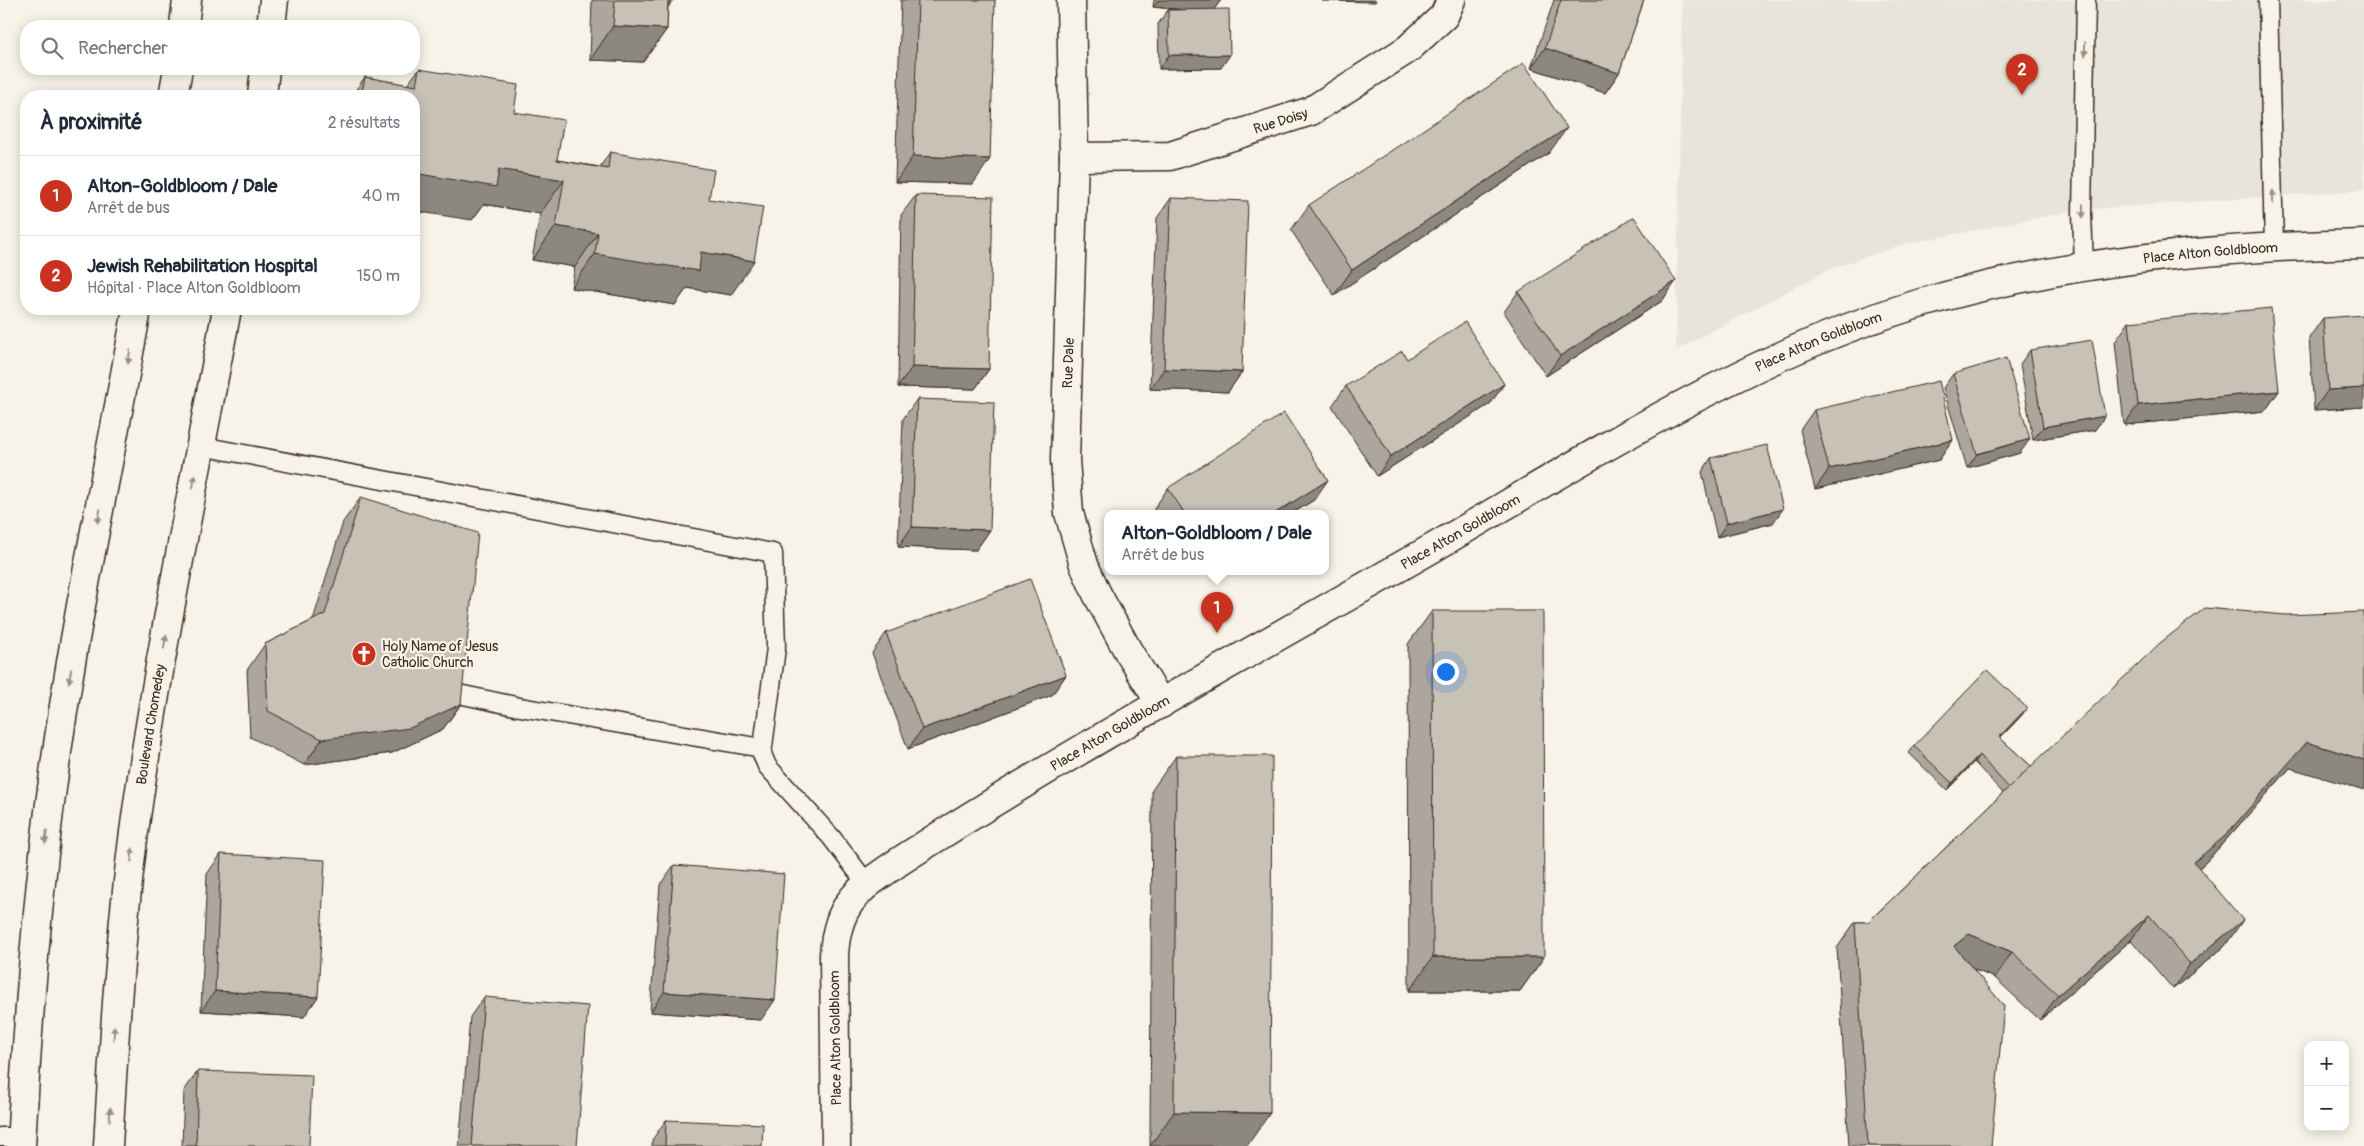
<!DOCTYPE html>
<html lang="fr">
<meta charset="utf-8">
<style>
:root{--surface:#fff;--page:#f6f6f7;--text:#1f2937;--muted:#747a83;--line:#e0e1e3;--accent:#c8321e}
body{margin:0;font-family:Pangolin,sans-serif;background:var(--page);color:var(--text)}
.controls{position:absolute;right:15px;bottom:15px;display:grid;overflow:hidden;border-radius:10px;box-shadow:0 2px 12px #0003}
.controls button{width:45px;height:45px;display:grid;place-items:center;padding:0;border:0;border-bottom:1px solid var(--line);background:var(--surface);color:var(--text);font:25px sans-serif}
.you{position:absolute;left:1445px;top:671px;width:18px;height:18px;margin:-12px;border:4px solid #fff;border-radius:50%;background:#1a73e8;box-shadow:0 0 0 8px #1a73e833}
.badge{display:grid;place-items:center;width:32px;height:32px;border-radius:50%;background:var(--accent);color:#fff;font-size:16px;font-weight:700}
.pin{position:absolute;translate:-50% -41px;filter:drop-shadow(0 1px 2px #0008)}
.pin::after{content:'';position:absolute;top:26px;width:18px;height:15px;background:inherit;clip-path:polygon(0 0,100% 0,50% 100%)}
.popup{position:absolute;left:1104px;top:510px;width:225px;height:65px;box-sizing:border-box;display:grid;place-content:center;border-radius:10px;background:var(--surface);filter:drop-shadow(0 1px 4px #0005);font-size:16px;white-space:nowrap;color:var(--muted)}
.popup b{font-size:19px;color:var(--text)}
.popup::after{content:'';position:absolute;left:50%;top:100%;margin-left:-10px;border:10px solid transparent;border-top-color:var(--surface)}
.list{margin:0;padding:0;list-style:none}
h2{display:flex;justify-content:space-between;align-items:center;height:65px;margin:0;padding:0 20px;font-size:21px}
h2 small{font-size:16px;font-weight:400;color:var(--muted)}
.list li{display:grid;grid-template-columns:32px 1fr auto;gap:15px;align-items:center;box-sizing:border-box;height:80px;padding:0 20px;border-top:1px solid var(--line)}
.list b{display:block;font-size:19px;white-space:nowrap}
.list p{margin:0;font-size:16px;white-space:nowrap;color:var(--muted)}
.list em{font-size:16px;font-style:normal;color:var(--muted)}
.icon{flex:none;width:28px;height:28px;fill:none;stroke:currentColor;stroke-width:2;stroke-linecap:round;stroke-linejoin:round}
.map{position:relative;flex:none;width:2364px;height:1146px;overflow:hidden}
.search{position:absolute;background:var(--surface);box-shadow:0 2px 12px #0003;left:20px;top:20px;width:400px;height:55px;display:flex;align-items:center;gap:12px;box-sizing:border-box;padding:0 18px;border-radius:20px;color:var(--muted);font-size:19px}
.panel{position:absolute;background:var(--surface);box-shadow:0 2px 12px #0003;left:20px;top:90px;width:400px;height:225px;border-radius:20px}
.map>svg:first-child{display:block}
.built{fill:#e9e4d9}
.lines{fill:none;stroke-linecap:round;stroke-linejoin:round}
.service-casing{stroke:#3b2a1e;stroke-width:21}
.minor-casing{stroke:#3b2a1e;stroke-width:31}
.tertiary-casing{stroke:#3b2a1e;stroke-width:31}
.service{stroke:#f7f3e8;stroke-width:18}
.minor{stroke:#f7f3e8;stroke-width:28}
.tertiary{stroke:#f7f3e8;stroke-width:28}
.wall{fill:#aca69d;stroke:#3b2a1e}
.shaded-wall{fill:#8c877f;stroke:#3b2a1e}
.building{fill:#c8c1b6;stroke:#3b2a1e}
.oneway{fill:#998e83}
.labels{text-anchor:middle;stroke-width:4.5;stroke-linejoin:round;paint-order:stroke}
.street-label{font-size:14px;fill:#3b2a1e;stroke:#f7f3e8}
.poi-label{font-size:14px;fill:#3b2a1e;stroke:#f7f3e8;text-anchor:start}
</style>
<div class="map">
<svg width="2364" height="1146" viewBox="0 0 2364 1146">
<rect width="100%" height="100%" fill="#f7f3e8"/>
<filter id="ink" filterUnits="userSpaceOnUse"><feTurbulence type="fractalNoise" baseFrequency=".02" numOctaves="2"/><feDisplacementMap in="SourceGraphic" scale="10" xChannelSelector="R" yChannelSelector="G"/><feConvolveMatrix kernelMatrix="1 2 1 2 8 2 1 2 1" color-interpolation-filters="sRGB"/></filter>
<g filter="url(#ink)">
<!-- built -->
<polygon class="built" points="1682,0 2364,0 2364,190 2077,210 1901,245 1830,269 1676,350"/>
<g class="lines">
<defs>
<g id="service">
<polyline points="2268,0 2274,246"/>
<polyline points="2084,266 2082,213 2086,0"/>
<polyline points="201,446 773,553 776,648 762,754 767,766 831,837 867,884"/>
<polyline points="454,693 520,707 762,748"/>
<polyline points="0,1137 21,1137"/>
</g>
<g id="minor">
<polyline points="1071,0 1074,157 1065,460 1069,513 1084,565 1097,594 1128,651 1161,704"/>
<path id="s1" d="M1074,157L1170,156L1311,111L1408,49L1444,16L1451,0"/>
<path id="s2" d="M836,1146L834,955C837,902 859,889 900,861C1072,750 1253,651 1431,549C1583,461 1746,356 1915,305C2061,261 2213,247 2364,244"/>
</g>
<g id="tertiary">
<polyline points="184,26 187,0"/>
<polyline points="271,26 274,0"/>
<polyline points="173,96 178,69"/>
<polyline points="262,96 265,69"/>
<path d="M21,1146C28,1014 38,883 57,752C78,604 111,456 137,309"/>
<path id="s3" d="M108,1146C114,1041 120,937 134,832C158,657 194,483 227,309"/>
</g>
</defs>
<!-- service casing -->
<use href="#service" class="service-casing"/>
<!-- minor casing -->
<use href="#minor" class="minor-casing"/>
<!-- tertiary casing -->
<use href="#tertiary" class="tertiary-casing"/>
<!-- service -->
<use href="#service" class="service"/>
<!-- minor -->
<use href="#minor" class="minor"/>
<!-- tertiary -->
<use href="#tertiary" class="tertiary"/>
</g>
<!-- wall -->
<g class="wall">
<polygon points="592,0 673,0 668,7 667,29 643,62 590,60"/>
<polygon points="901,0 995,0 973,184 895,182"/>
<polygon points="1154,0 1221,0 1214,9 1221,68 1159,69 1158,24 1168,10 1180,10 1153,7"/>
<polygon points="1554,0 1644,0 1619,73 1605,93 1531,68"/>
<polygon points="419,69 514,112 557,160 600,167 610,152 709,199 731,295 687,288 675,305 571,288 575,267 532,260 540,214 484,204 472,220 414,96 351,96 365,77 407,85"/>
<polygon points="1549,153 1334,295 1291,230 1309,205"/>
<polygon points="916,195 989,369 975,389 898,387 901,215"/>
<polygon points="1171,198 1242,372 1228,392 1150,389 1157,218"/>
<polygon points="1676,281 1662,301 1546,376 1504,312 1518,292"/>
<polygon points="2323,318 2364,407 2314,410 2309,338"/>
<polygon points="2129,322 2279,391 2265,411 2124,425 2115,342"/>
<polygon points="2030,350 2095,430 2033,440 2020,364"/>
<polygon points="1407,359 1504,384 1490,404 1377,476 1332,406 1346,386"/>
<polygon points="1953,374 2020,453 1967,468 1943,388"/>
<polygon points="917,399 990,530 976,550 898,547 903,419"/>
<polygon points="1814,410 1953,440 1939,460 1815,489 1800,430"/>
<polygon points="1711,458 1773,523 1717,537 1702,472"/>
<polygon points="1168,488 1314,500 1291,514 1157,514 1154,509"/>
<polygon points="361,497 461,704 443,729 392,753 304,765 250,737 247,670 265,644 313,620 343,522"/>
<polygon points="1195,572 1202,572 1197,575"/>
<polygon points="1432,611 1544,957 1520,991 1409,991 1408,644"/>
<polygon points="886,633 1066,675 1052,695 908,749 872,653"/>
<polygon points="2022,715 2000,738 2031,766 2290,768 2207,861 2199,868 2225,946 2173,989 2131,940 2040,1020 1995,978 1973,969 1991,1146 1849,1146 1837,948 1855,922 1868,922 2003,793 1974,762 1947,790 1909,753 1914,746"/>
<polygon points="1176,756 1270,1113 1150,1146 1152,790"/>
<polygon points="221,854 304,1017 201,1011 207,874"/>
<polygon points="674,865 761,1020 650,1012 660,885"/>
<polygon points="484,997 577,1146 459,1146 470,1017"/>
<polygon points="198,1071 309,1146 182,1146 184,1091"/>
<polygon points="666,1120 762,1146 652,1146 652,1140"/>
</g>
<!-- shaded-wall -->
<g class="shaded-wall">
<polygon points="652,0 673,0 666,10"/>
<polygon points="1159,0 1221,0 1212,12 1153,7"/>
<polygon points="1323,0 1376,0 1375,2 1322,1"/>
<polygon points="613,26 667,29 643,62 590,60"/>
<polygon points="1545,48 1619,73 1605,93 1531,68"/>
<polygon points="1169,55 1230,55 1221,68 1159,69"/>
<polygon points="1567,128 1549,153 1334,295 1352,270"/>
<polygon points="913,156 990,159 973,184 895,182"/>
<polygon points="499,169 564,180 540,214 484,204 472,220 414,211 414,173"/>
<polygon points="556,226 598,233 575,267 532,260"/>
<polygon points="701,252 754,261 731,295 687,288 675,305 571,288 595,254"/>
<polygon points="1676,281 1662,301 1546,376 1560,356"/>
<polygon points="912,367 989,369 975,389 898,387"/>
<polygon points="1164,369 1242,372 1228,392 1150,389"/>
<polygon points="1504,384 1490,404 1377,476 1391,456"/>
<polygon points="2364,388 2364,407 2314,410 2328,390"/>
<polygon points="2279,391 2265,411 2124,425 2138,405"/>
<polygon points="2105,416 2095,430 2033,440 2043,427"/>
<polygon points="2030,439 2020,453 1967,468 1977,454"/>
<polygon points="1953,440 1939,460 1815,489 1829,469"/>
<polygon points="1328,480 1314,500 1291,514 1274,514"/>
<polygon points="1783,509 1773,523 1717,537 1727,523"/>
<polygon points="912,527 990,530 976,550 898,547"/>
<polygon points="1066,675 1052,695 908,749 922,729"/>
<polygon points="461,704 443,729 392,753 304,765 322,739"/>
<polygon points="2027,708 2022,715 1994,744 1999,737"/>
<polygon points="2307,742 2364,760 2364,790 2290,768 2207,861 2177,888 2194,862"/>
<polygon points="1979,755 1974,762 1947,790 1952,783"/>
<polygon points="2149,915 2131,940 2040,1020 2058,995"/>
<polygon points="2243,920 2225,946 2173,989 2190,964"/>
<polygon points="1969,934 2012,952 1995,978 1951,960 1954,946"/>
<polygon points="1433,957 1544,957 1520,991 1409,991"/>
<polygon points="215,991 318,997 304,1017 201,1011"/>
<polygon points="664,992 775,1000 761,1020 650,1012"/>
<polygon points="1174,1112 1270,1113 1247,1146 1150,1146"/>
</g>
<!-- building -->
<g class="building">
<polygon points="615,0 668,0 667,29 613,26"/>
<polygon points="918,0 995,0 990,159 913,156"/>
<polygon points="1561,0 1644,0 1619,73 1545,48"/>
<polygon points="1229,9 1230,55 1169,55 1168,10"/>
<polygon points="1524,63 1567,128 1352,270 1309,205"/>
<polygon points="419,69 518,85 514,112 564,120 557,160 608,169 610,152 714,170 709,199 763,207 754,261 701,252 699,271 595,254 598,233 556,226 564,180 499,169 496,187 414,173 414,96 361,96 365,77 416,86"/>
<polygon points="916,195 993,197 989,369 912,367"/>
<polygon points="1171,198 1248,201 1242,372 1164,369"/>
<polygon points="1634,217 1676,281 1560,356 1518,292"/>
<polygon points="2271,308 2279,391 2138,405 2129,322"/>
<polygon points="2364,315 2364,388 2328,390 2323,318"/>
<polygon points="1465,322 1504,384 1391,456 1346,386 1402,351 1407,359"/>
<polygon points="2092,340 2105,416 2043,427 2030,350"/>
<polygon points="2006,358 2030,439 1977,454 1953,374"/>
<polygon points="1939,381 1953,440 1829,469 1814,410"/>
<polygon points="917,399 994,402 990,530 912,527"/>
<polygon points="1284,413 1328,480 1274,514 1185,514 1168,488"/>
<polygon points="1767,445 1783,509 1727,523 1711,458"/>
<polygon points="361,497 478,533 461,704 410,728 322,739 268,711 265,644 325,614"/>
<polygon points="1030,579 1066,675 922,729 886,633"/>
<polygon points="2205,608 2286,615 2364,612 2364,760 2307,742 2225,836 2194,862 2243,920 2190,964 2149,915 2058,995 2012,952 1969,934 1954,946 2004,1006 1991,1146 1868,1146 1855,922 1868,922 2160,643"/>
<polygon points="1432,611 1543,611 1544,957 1433,957"/>
<polygon points="1987,670 2027,708 1999,737 2031,766 2009,788 1979,755 1952,783 1914,746"/>
<polygon points="1176,756 1272,756 1270,1113 1174,1112"/>
<polygon points="221,854 325,860 318,997 215,991"/>
<polygon points="674,865 784,874 775,1000 664,992"/>
<polygon points="484,997 588,1006 577,1146 472,1146"/>
<polygon points="198,1071 312,1075 309,1146 196,1146"/>
<polygon points="666,1120 763,1124 762,1146 665,1146"/>
</g>
<!-- one-way arrows -->
<defs><path id="oneway-solid" d="M-6-.8H1V-3.2L6.5 0L1 3.2V.8H-6Z" transform="scale(1.25)"/></defs>
<g class="oneway">
<use href="#oneway-solid" transform="translate(2085 49) rotate(91)"/>
<use href="#oneway-solid" transform="translate(2273 197) rotate(-91)"/>
<use href="#oneway-solid" transform="translate(2083 211) rotate(90)"/>
<use href="#oneway-solid" transform="translate(129 357) rotate(100)"/>
<use href="#oneway-solid" transform="translate(194 482) rotate(-79)"/>
<use href="#oneway-solid" transform="translate(99 516) rotate(101)"/>
<use href="#oneway-solid" transform="translate(165 642) rotate(-80)"/>
<use href="#oneway-solid" transform="translate(70 676) rotate(100)"/>
<use href="#oneway-solid" transform="translate(46 837) rotate(97)"/>
<use href="#oneway-solid" transform="translate(132 855) rotate(-84)"/>
<use href="#oneway-solid" transform="translate(114 1033) rotate(-86)"/>
<use href="#oneway-solid" transform="translate(110 1114) rotate(-87)"/>
</g>
</g>
<!-- icons -->
<defs>
<symbol id="church-disc" viewBox="-11 -11 22 22"><circle r="9.5" fill="#c8321e" stroke="#f7f3e8"/><path d="M-1.2-6h2.4v3.5h3.3v2.4h-3.3V6h-2.4V-.1h-3.3v-2.4h3.3Z" fill="#fff"/></symbol>
</defs>
<g fill-rule="evenodd">
<use href="#church-disc" x="350" y="640" width="28" height="28"/>
</g>
<g class="labels">
<!-- street labels -->
<g class="street-label">
<text dy="5" stroke="none"><textPath href="#s1" startOffset="212">Rue Doisy</textPath></text>
<text dy="5" stroke="none"><textPath href="#s2" startOffset="1772">Place Alton Goldbloom</textPath></text>
<text dy="5" stroke="none"><textPath href="#s2" startOffset="1368">Place Alton Goldbloom</textPath></text>
<text transform="translate(1068 363) rotate(-88)" y="5">Rue Dale</text>
<text dy="5" stroke="none"><textPath href="#s2" startOffset="962">Place Alton Goldbloom</textPath></text>
<text dy="5" stroke="none"><textPath href="#s3" startOffset="424">Boulevard Chomedey</textPath></text>
<text dy="5" stroke="none"><textPath href="#s2" startOffset="558">Place Alton Goldbloom</textPath></text>
<text transform="translate(835 1038) rotate(-91)" y="5">Place Alton Goldbloom</text>
</g>
<!-- poi labels -->
<g class="poi-label">
<text x="382" y="651">Holy Name of Jesus<tspan x="382" dy="16">Catholic Church</tspan></text>
</g>
</g>
</svg>
<div class="controls">
<button>+</button>
<button>−</button>
</div>
<div class="you"></div>
<div class="pin badge" style="left:1217px;top:633px">1</div>
<div class="popup"><b>Alton-Goldbloom / Dale</b>Arrêt de bus</div>
<div class="pin badge" style="left:2022px;top:95px">2</div>
<div class="search"><svg class="icon" aria-label="search" viewBox="0 0 24 24"><circle cx="10" cy="10" r="6"/><path d="M15 15l6 6"/></svg>Rechercher</div>
<section class="panel">
<h2>À proximité<small>2 résultats</small></h2>
<ul class="list">
<li><span class="badge">1</span><div><b>Alton-Goldbloom / Dale</b><p>Arrêt de bus</p></div><em>40 m</em></li>
<li><span class="badge">2</span><div><b>Jewish Rehabilitation Hospital</b><p>Hôpital · Place Alton Goldbloom</p></div><em>150 m</em></li>
</ul>
</section>
</div>
